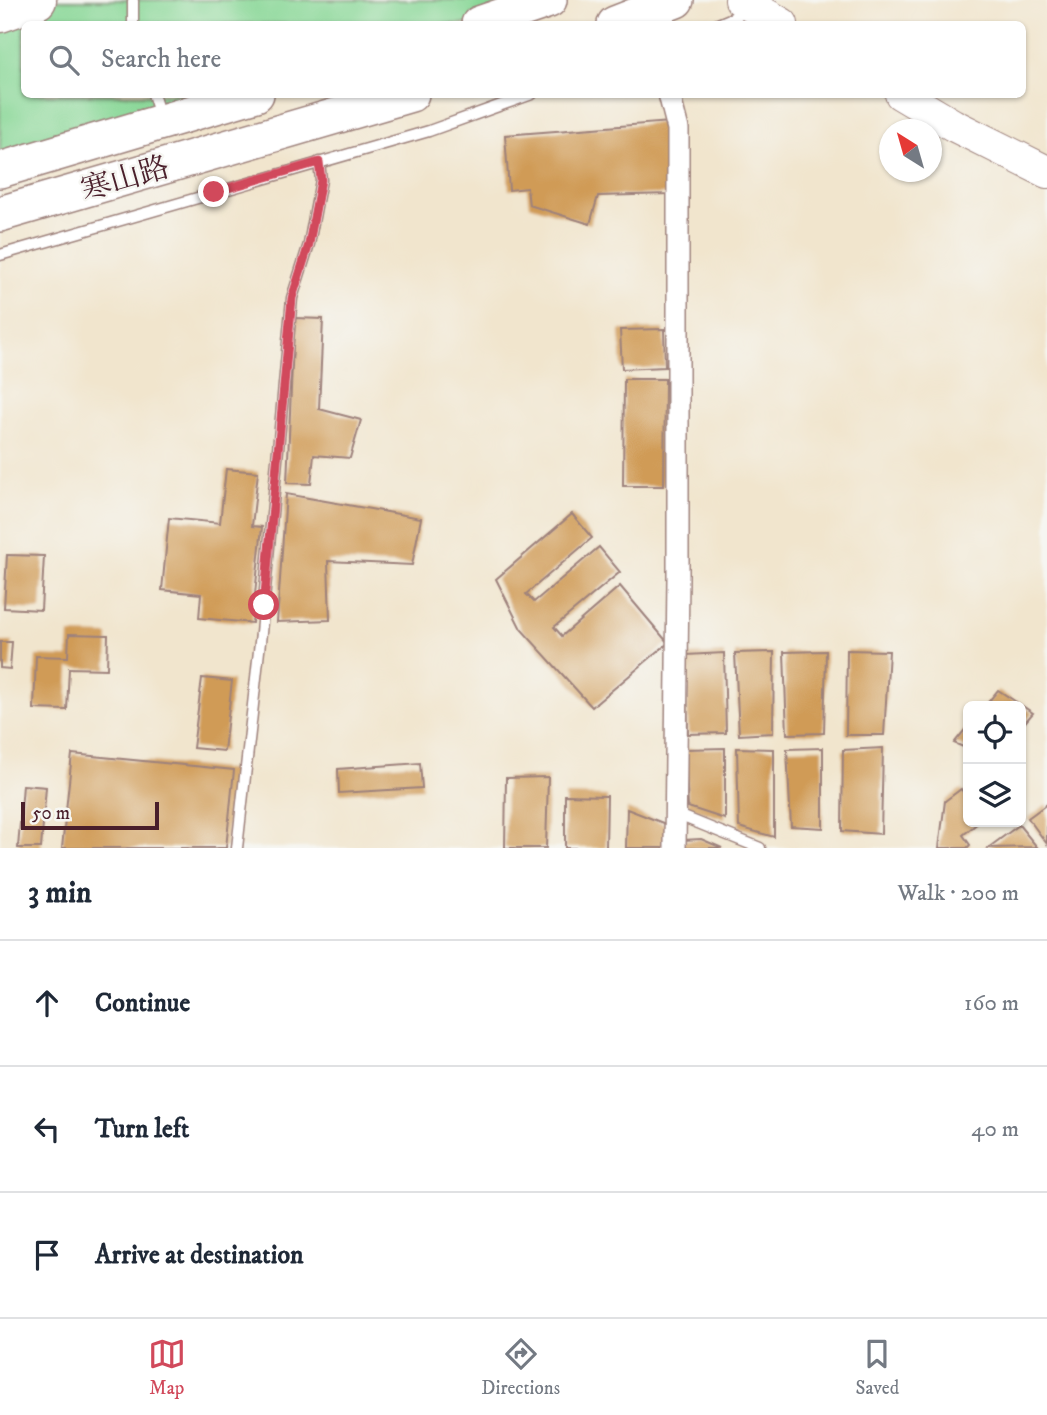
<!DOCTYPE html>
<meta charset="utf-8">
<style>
:root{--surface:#fff;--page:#f2f2f3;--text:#1f2937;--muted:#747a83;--line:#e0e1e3;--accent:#d1495b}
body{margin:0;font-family:"IM FELL DW Pica","Noto Serif SC",serif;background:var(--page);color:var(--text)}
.controls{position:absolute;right:21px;bottom:21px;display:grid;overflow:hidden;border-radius:10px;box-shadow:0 2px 5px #0004}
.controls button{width:63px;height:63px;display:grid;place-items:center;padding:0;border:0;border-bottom:2px solid var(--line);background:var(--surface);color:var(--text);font:35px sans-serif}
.compass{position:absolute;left:879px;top:119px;width:63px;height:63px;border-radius:50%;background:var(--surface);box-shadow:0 2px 5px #0004;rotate:323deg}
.scale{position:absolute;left:21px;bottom:18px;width:138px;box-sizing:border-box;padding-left:7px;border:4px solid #4a1f2b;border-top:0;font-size:19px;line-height:24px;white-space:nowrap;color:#4a1f2b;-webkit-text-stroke:5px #f6f6f2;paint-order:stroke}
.stop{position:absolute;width:21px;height:21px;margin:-16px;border:5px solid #d1495b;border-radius:50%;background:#fff}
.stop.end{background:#d1495b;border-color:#fff;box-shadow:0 2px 7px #0008}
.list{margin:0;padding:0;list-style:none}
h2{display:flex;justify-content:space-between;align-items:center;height:91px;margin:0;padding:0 28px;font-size:30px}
h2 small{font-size:23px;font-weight:400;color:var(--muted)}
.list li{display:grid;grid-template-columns:46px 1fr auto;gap:21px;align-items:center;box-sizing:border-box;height:126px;padding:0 28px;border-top:2px solid var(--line)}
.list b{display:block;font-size:26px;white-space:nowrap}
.list em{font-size:23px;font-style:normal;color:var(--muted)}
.icon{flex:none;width:38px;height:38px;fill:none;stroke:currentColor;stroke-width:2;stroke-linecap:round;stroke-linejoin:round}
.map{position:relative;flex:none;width:1047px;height:848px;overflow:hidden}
.search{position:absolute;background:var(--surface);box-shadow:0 2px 5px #0004;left:21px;right:21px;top:21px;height:77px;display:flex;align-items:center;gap:18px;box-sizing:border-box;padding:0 24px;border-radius:10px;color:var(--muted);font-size:26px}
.sheet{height:469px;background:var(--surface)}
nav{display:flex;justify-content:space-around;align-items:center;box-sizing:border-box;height:98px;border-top:2px solid var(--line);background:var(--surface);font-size:19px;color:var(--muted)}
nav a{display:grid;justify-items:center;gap:4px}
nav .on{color:var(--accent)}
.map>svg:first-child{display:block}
.green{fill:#88d796;stroke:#697b60;stroke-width:2}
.building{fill:#d09b57}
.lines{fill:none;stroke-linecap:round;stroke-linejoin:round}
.lane-casing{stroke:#9e827c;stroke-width:13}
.street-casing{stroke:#9e827c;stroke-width:24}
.secondary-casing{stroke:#9e827c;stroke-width:34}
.primary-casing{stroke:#9e827c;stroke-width:38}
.highway-casing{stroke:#9e827c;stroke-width:41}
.lane{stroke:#fff;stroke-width:10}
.street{stroke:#fff;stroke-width:21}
.secondary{stroke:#fff;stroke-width:32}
.primary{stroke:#fff;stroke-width:35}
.highway{stroke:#fff;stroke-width:38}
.route{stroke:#d1495b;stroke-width:9}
.labels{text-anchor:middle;stroke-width:5;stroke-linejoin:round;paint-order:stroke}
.street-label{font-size:30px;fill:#4a1f2b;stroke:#f6f6f2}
</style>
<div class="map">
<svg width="1047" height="848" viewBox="0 0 1047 848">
<rect width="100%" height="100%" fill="#f6f6f2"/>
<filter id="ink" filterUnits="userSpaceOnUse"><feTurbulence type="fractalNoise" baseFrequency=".0143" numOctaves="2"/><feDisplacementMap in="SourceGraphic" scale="14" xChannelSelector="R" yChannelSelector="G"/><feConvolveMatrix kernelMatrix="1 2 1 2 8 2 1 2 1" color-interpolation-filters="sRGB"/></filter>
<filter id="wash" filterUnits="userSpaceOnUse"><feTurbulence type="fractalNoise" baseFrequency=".00686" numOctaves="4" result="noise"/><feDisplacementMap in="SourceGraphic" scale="28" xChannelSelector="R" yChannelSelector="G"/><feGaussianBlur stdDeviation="1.57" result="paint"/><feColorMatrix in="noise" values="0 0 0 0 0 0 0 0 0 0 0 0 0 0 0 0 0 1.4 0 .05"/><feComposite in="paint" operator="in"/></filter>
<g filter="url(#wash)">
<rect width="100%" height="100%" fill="#f1e5cd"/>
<!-- green -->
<polygon class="green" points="37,0 549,0 479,24 24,24 24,94 256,95 0,170 0,13"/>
<g id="blocks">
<!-- building -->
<g class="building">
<polygon points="670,122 669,194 598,196 590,224 529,205 527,188 509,190 505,135"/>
<polygon points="294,318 323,319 319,409 361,420 350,458 314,455 311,484 287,483"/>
<polygon points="664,329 665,367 622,369 620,330"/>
<polygon points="624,379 665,379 664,486 623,486"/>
<polygon points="226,469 258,472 252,526 262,527 252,623 199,618 201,594 162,590 169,518 220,523"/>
<polygon points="286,494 421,518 412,565 328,561 330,620 277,622"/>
<polygon points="572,514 592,538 526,594 534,602 599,547 620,572 554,627 562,636 620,586 668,643 592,707 521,629 496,579"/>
<polygon points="7,555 44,556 41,610 4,608"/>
<polygon points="69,634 108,635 107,669 69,668 67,710 34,709 36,656 68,657"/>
<polygon points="0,642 12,642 10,669 0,668"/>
<polygon points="847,650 889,651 884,735 846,735"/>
<polygon points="826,651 824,733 787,734 784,652"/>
<polygon points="774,652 773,733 739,735 735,653"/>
<polygon points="724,653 726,733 688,734 686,655"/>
<polygon points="202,678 232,681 224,751 193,748"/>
<polygon points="998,690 1033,713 1021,727 1021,706 985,706"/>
<polygon points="968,726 968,749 954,743"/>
<polygon points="725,748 725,819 688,807 685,749"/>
<polygon points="737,748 774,749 774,837 739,827"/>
<polygon points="823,748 823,828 791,826 787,749"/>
<polygon points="883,748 881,834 842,831 843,750"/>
<polygon points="72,754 234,770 226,848 62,848"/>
<polygon points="420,763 422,788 339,793 338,769"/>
<polygon points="548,777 546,848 505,848 506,778"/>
<polygon points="23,785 46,787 41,848 18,848"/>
<polygon points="961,789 968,799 968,822 979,822 963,835 970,845 967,848 939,848 945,801"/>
<polygon points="565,795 607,796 606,848 565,848"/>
<polygon points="1047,804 1047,844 1028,818"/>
<polygon points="627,809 668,825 667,848 626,848"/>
<polygon points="1019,825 1037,847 988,848"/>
<polygon points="701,839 722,848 683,848 683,840"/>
</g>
</g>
</g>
<g filter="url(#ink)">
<use href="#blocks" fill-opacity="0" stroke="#9e827c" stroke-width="2"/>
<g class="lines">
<defs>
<g id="lane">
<polyline points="133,1 133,24"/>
<polyline points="718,24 751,10"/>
<polyline points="153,94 160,116"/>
<polyline points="0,255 429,131 532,94"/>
<polyline points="676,814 760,848"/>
<polyline points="237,848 261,633 292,298 309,244 321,180 319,162"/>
</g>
<polyline id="street" points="669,94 678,129 678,576 675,848"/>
<g id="secondary">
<polyline points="741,0 782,24"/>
<polyline points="901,94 953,125 1047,172"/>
</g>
<g id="primary">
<polyline points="479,24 549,0"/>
<polyline points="615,24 676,0"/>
<polyline points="0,170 256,94"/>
<polyline points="0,214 411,94"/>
</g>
<polyline id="highway" points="0,13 37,0"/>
</defs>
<!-- lane casing -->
<use href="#lane" class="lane-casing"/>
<!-- street casing -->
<use href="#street" class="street-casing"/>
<!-- secondary casing -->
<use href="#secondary" class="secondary-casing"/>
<!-- primary casing -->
<use href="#primary" class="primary-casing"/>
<!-- highway casing -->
<use href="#highway" class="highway-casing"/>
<!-- lane -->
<use href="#lane" class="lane"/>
<!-- street -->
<use href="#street" class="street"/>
<!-- secondary -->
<use href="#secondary" class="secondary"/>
<!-- primary -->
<use href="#primary" class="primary"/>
<!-- highway -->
<use href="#highway" class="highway"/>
</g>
</g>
<g class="lines" filter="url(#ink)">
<!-- route -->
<polyline class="route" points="214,192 319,162 321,180 309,244 292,298 264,605"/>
</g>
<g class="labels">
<!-- street labels -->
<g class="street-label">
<text transform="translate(125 178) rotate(-16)" y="10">寒山路</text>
</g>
</g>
</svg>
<div class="controls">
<button><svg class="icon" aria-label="locate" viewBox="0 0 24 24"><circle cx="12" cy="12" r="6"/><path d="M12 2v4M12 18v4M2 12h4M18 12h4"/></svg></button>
<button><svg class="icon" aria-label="layers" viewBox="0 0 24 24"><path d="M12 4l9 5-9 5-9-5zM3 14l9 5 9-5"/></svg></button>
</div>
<svg class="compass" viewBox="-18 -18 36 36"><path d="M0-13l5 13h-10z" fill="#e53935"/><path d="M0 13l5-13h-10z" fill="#747a83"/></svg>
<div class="scale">50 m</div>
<div class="stop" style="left:264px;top:605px"></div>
<div class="stop end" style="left:214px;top:192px"></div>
<div class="search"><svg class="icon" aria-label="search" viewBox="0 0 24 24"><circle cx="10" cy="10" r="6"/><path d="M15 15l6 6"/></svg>Search here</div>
</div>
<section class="sheet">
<h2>3 min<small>Walk · 200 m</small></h2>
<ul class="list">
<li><svg class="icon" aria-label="ahead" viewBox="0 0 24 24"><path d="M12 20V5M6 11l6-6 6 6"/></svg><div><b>Continue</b></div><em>160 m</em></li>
<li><svg class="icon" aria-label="left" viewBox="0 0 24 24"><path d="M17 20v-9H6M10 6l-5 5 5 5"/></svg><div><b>Turn left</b></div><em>40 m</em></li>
<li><svg class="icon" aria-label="arrive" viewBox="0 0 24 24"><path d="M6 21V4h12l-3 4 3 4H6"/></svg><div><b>Arrive at destination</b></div></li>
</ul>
</section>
<nav>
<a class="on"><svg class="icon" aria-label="map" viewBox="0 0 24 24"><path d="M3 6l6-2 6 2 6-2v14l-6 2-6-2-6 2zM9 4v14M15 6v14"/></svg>Map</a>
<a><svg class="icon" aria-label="directions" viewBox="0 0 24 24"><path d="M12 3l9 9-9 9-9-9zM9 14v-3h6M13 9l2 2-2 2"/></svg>Directions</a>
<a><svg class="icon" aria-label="saved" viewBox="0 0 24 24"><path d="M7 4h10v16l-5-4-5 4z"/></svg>Saved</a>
</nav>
